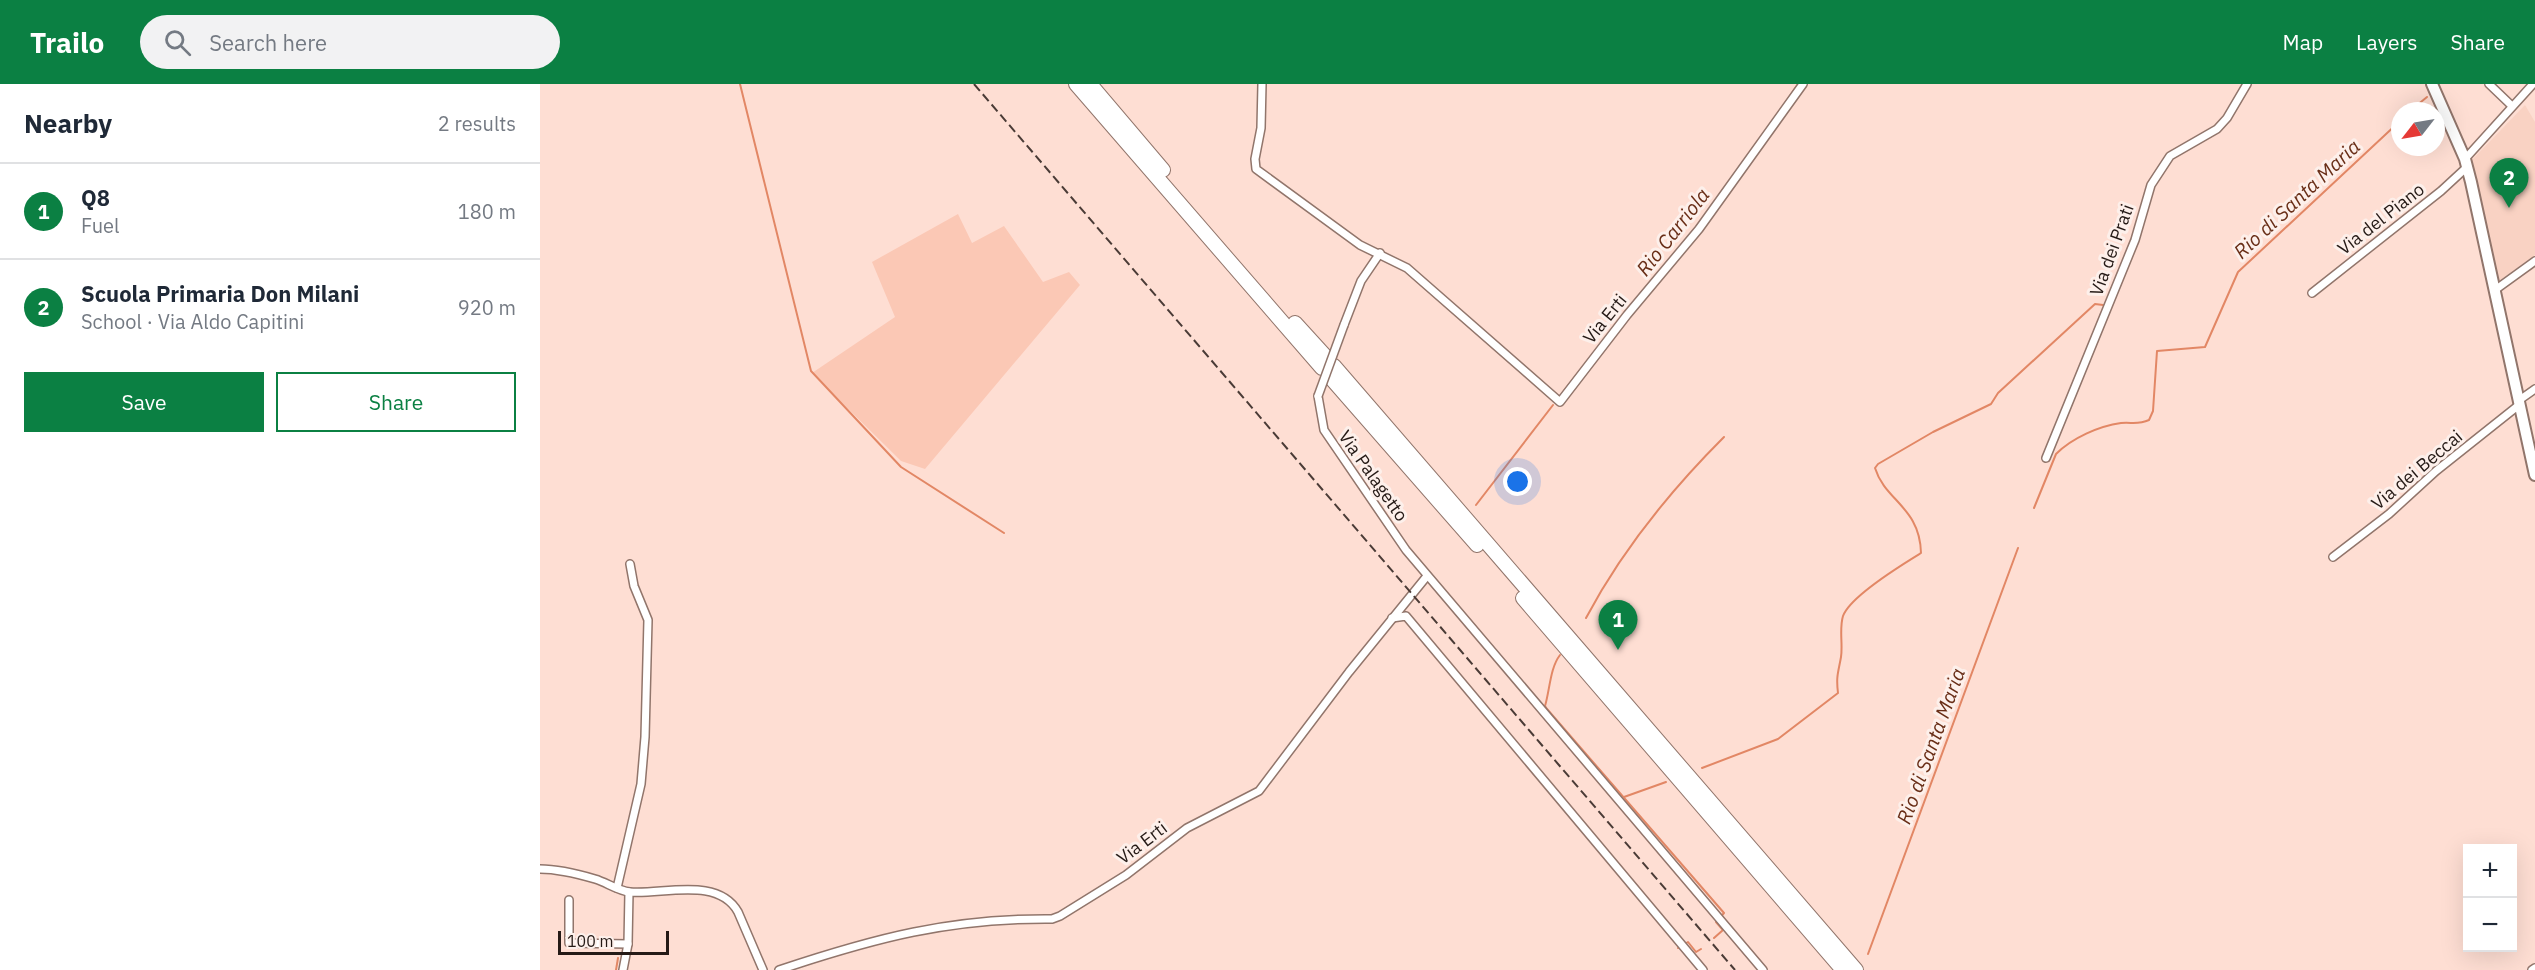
<!DOCTYPE html>
<meta charset="utf-8">
<style>
:root{--surface:#fff;--page:#f2f2f3;--text:#1f2937;--muted:#747a83;--line:#e0e1e3;--accent:#0b8043}
body{margin:0;font-family:"IBM Plex Sans",sans-serif;background:var(--page);color:var(--text)}
.controls{position:absolute;right:18px;bottom:18px;display:grid;overflow:hidden;border-radius:0px;box-shadow:0 6px 24px #0002}
.controls button{width:54px;height:54px;display:grid;place-items:center;padding:0;border:0;border-bottom:2px solid var(--line);background:var(--surface);color:var(--text);font:30px sans-serif}
.compass{position:absolute;left:1851px;top:18px;width:54px;height:54px;border-radius:50%;background:var(--surface);box-shadow:0 6px 24px #0002;rotate:239deg}
.scale{position:absolute;left:18px;bottom:15px;width:111px;box-sizing:border-box;padding-left:6px;border:3px solid #251a16;border-top:0;font-size:16px;line-height:21px;white-space:nowrap;color:#251a16;-webkit-text-stroke:4px #fdf0eb;paint-order:stroke}
.you{position:absolute;left:978px;top:398px;width:21px;height:21px;margin:-15px;border:4px solid #fff;border-radius:50%;background:#1a73e8;box-shadow:0 0 0 9px #1a73e833}
.badge{display:grid;place-items:center;width:39px;height:39px;border-radius:50%;background:var(--accent);color:#fff;font-size:20px;font-weight:700}
.pin{position:absolute;translate:-50% -50px;filter:drop-shadow(0 2px 3px #0008)}
.pin::after{content:'';position:absolute;top:32px;width:21px;height:18px;background:inherit;clip-path:polygon(0 0,100% 0,50% 100%)}
.list{margin:0;padding:0;list-style:none}
h2{display:flex;justify-content:space-between;align-items:center;height:78px;margin:0;padding:0 24px;font-size:26px}
h2 small{font-size:20px;font-weight:400;color:var(--muted)}
.list li{display:grid;grid-template-columns:39px 1fr auto;gap:18px;align-items:center;box-sizing:border-box;height:96px;padding:0 24px;border-top:2px solid var(--line)}
.list b{display:block;font-size:22px;white-space:nowrap}
.list p{margin:0;font-size:20px;white-space:nowrap;color:var(--muted)}
.list em{font-size:20px;font-style:normal;color:var(--muted)}
.actions{display:flex;gap:12px;padding:18px 24px}
.actions a{flex:1;padding:14px 0;border:2px solid var(--accent);border-radius:0px;text-align:center;font-size:21px;color:var(--accent)}
.actions .main{background:var(--accent);color:#fff}
.icon{flex:none;width:33px;height:33px;fill:none;stroke:currentColor;stroke-width:2;stroke-linecap:round;stroke-linejoin:round}
.map{position:relative;flex:none;width:1995px;height:886px;overflow:hidden}
header{display:flex;align-items:center;gap:36px;box-sizing:border-box;height:84px;padding:0 30px;background:var(--accent);color:#fff}
header strong{font-size:28px}
nav{display:flex;gap:33px;margin-inline-start:auto;font-size:21px}
.search{width:420px;height:54px;background:var(--page);display:flex;align-items:center;gap:15px;box-sizing:border-box;padding:0 21px;border-radius:33px;color:var(--muted);font-size:22px}
main{display:flex}
aside{flex:1;background:var(--surface)}
.map>svg:first-child{display:block}
.built{fill:#f9d2c3}
.green{fill:#fbc8b5}
.lines{fill:none;stroke-linecap:round;stroke-linejoin:round}
.stream{stroke:#e28765;stroke-width:2}
.street-casing{stroke:#91756b;stroke-width:10}
.secondary-casing{stroke:#91756b;stroke-width:14}
.highway-casing{stroke:#91756b;stroke-width:16}
.street{stroke:#fff;stroke-width:7}
.secondary{stroke:#fff;stroke-width:10}
.highway{stroke:#fff;stroke-width:14}
.rail{stroke:#4a3b36;stroke-width:2;stroke-dasharray:9 4.5;stroke-linecap:butt}
.street-bridge-casing{stroke:#91756b;stroke-width:10;stroke-linecap:butt}
.street-bridge{stroke:#fff;stroke-width:7}
.labels{text-anchor:middle;stroke-width:6;stroke-linejoin:round;paint-order:stroke}
.street-label{font-size:18px;fill:#251a16;stroke:#fdf0eb}
.water-label{font-size:20px;font-style:italic;fill:#692e17;stroke:#fdf0eb}
</style>
<header>
<strong>Trailo</strong>
<div class="search"><svg class="icon" aria-label="search" viewBox="0 0 24 24"><circle cx="10" cy="10" r="6"/><path d="M15 15l6 6"/></svg>Search here</div>
<nav><a>Map</a><a>Layers</a><a>Share</a></nav>
</header>
<main>
<aside>
<h2>Nearby<small>2 results</small></h2>
<ul class="list">
<li><span class="badge">1</span><div><b>Q8</b><p>Fuel</p></div><em>180 m</em></li>
<li><span class="badge">2</span><div><b>Scuola Primaria Don Milani</b><p>School · Via Aldo Capitini</p></div><em>920 m</em></li>
</ul>
<div class="actions"><a class="main">Save</a><a>Share</a></div>
</aside>
<div class="map">
<svg width="1995" height="886" viewBox="0 0 1995 886">
<rect width="100%" height="100%" fill="#feded3"/>
<!-- built -->
<polygon class="built" points="1985,21 1995,38 1995,171 1959,197 1932,76"/>
<!-- green -->
<polygon class="green" points="418,130 432,159 464,142 503,198 529,188 540,201 385,385 361,377 272,289 355,233 332,178"/>
<g class="lines">
<!-- stream -->
<g class="stream">
<polyline points="200,0 271,287 361,383 464,449"/>
<polyline points="1246,18 1258,0"/>
<polyline points="1870,27 1887,13"/>
<polyline points="1101,209 1152,149"/>
<polyline points="1023,308 1038,289"/>
<polyline points="936,421 1013,321"/>
<path d="M1494,424L1516,370C1532,354 1559,342 1581,339C1592,338 1598,341 1609,336L1613,327L1617,267L1665,263L1698,188L1860,37"/>
<path d="M1046,534C1082,466 1130,407 1184,353"/>
<path d="M1020,571C1010,584 1010,605 1005,622L1007,625L1184,829L1176,838L1183,846L1174,854"/>
<path d="M1162,684L1238,655L1298,609C1296,592 1298,590 1301,573C1303,560 1299,545 1303,532C1310,512 1363,480 1381,469C1380,423 1345,417 1335,384L1338,380L1393,348L1451,320L1458,309L1555,220L1563,221"/>
<polyline points="1084,713 1126,698"/>
<polyline points="1138,864 1148,858 1156,868 1161,865"/>
<polyline points="1328,870 1478,464"/>
<polyline points="76,886 78,874"/>
</g>
<defs>
<g id="street">
<polyline points="722,0 721,44 715,75 716,85 820,161 867,184 1020,318 1087,231 1159,145 1263,0"/>
<polyline points="1949,0 1972,22"/>
<polyline points="1925,75 1993,0"/>
<polyline points="1955,206 1995,177"/>
<polyline points="1772,209 1901,107 1927,83"/>
<polyline points="804,241 821,197 840,169"/>
<polyline points="778,312 784,346 866,466 1223,886"/>
<polyline points="1978,317 1995,305"/>
<polyline points="1506,374 1595,156 1611,101 1630,72 1677,45 1687,34 1707,0"/>
<polyline points="1793,473 1849,430 1896,387 1979,321"/>
<polyline points="852,534 866,532 1163,886"/>
<path d="M0,785C18,785 38,790 55,795C66,798 78,807 90,808C122,811 178,792 198,828L223,886"/>
<polyline points="77,804 101,700 105,653 108,536 94,502 90,480"/>
<polyline points="29,816 29,859 88,860"/>
<polyline points="83,886 88,860 89,808"/>
<path d="M239,886C335,854 410,834 512,835L520,832L586,791L647,744L719,707L809,588L887,492"/>
<polyline points="1992,886 1995,884"/>
</g>
<polyline id="secondary" points="1892,0 1925,75 1931,98 1995,391"/>
<g id="highway">
<polyline points="536,0 782,284"/>
<polyline points="550,0 623,86"/>
<polyline points="755,239 786,273"/>
<polyline points="794,282 1316,886"/>
<polyline points="790,293 937,461"/>
<polyline points="983,514 1303,886"/>
</g>
</defs>
<!-- street casing -->
<use href="#street" class="street-casing"/>
<!-- secondary casing -->
<use href="#secondary" class="secondary-casing"/>
<!-- highway casing -->
<use href="#highway" class="highway-casing"/>
<!-- street -->
<use href="#street" class="street"/>
<!-- secondary -->
<use href="#secondary" class="secondary"/>
<!-- highway -->
<use href="#highway" class="highway"/>
<!-- rail -->
<polyline class="rail" points="434,0 1195,886"/>
<defs>
<polyline id="street-bridge" points="778,312 804,241"/>
</defs>
<!-- street-bridge casing -->
<use href="#street-bridge" class="street-bridge-casing"/>
<!-- street-bridge -->
<use href="#street-bridge" class="street-bridge"/>
</g>
<g class="labels">
<!-- street labels -->
<g class="street-label">
<text transform="translate(1841 135) rotate(-38)" y="6">Via del Piano</text>
<text transform="translate(1572 166) rotate(-70)" y="6">Via dei Prati</text>
<text transform="translate(1065 235) rotate(-51)" y="6">Via Erti</text>
<text transform="translate(1877 386) rotate(-40)" y="6">Via dei Beccai</text>
<text transform="translate(833 392) rotate(55)" y="6">Via Palagetto</text>
<text transform="translate(602 759) rotate(-37)" y="6">Via Erti</text>
</g>
<!-- water labels -->
<g class="water-label">
<text transform="translate(1757 115) rotate(-43)" y="7">Rio di Santa Maria</text>
<text transform="translate(1133 148) rotate(-52)" y="7">Rio Carriola</text>
<text transform="translate(1391 662) rotate(-70)" y="7">Rio di Santa Maria</text>
</g>
</g>
</svg>
<div class="controls">
<button>+</button>
<button>−</button>
</div>
<svg class="compass" viewBox="-18 -18 36 36"><path d="M0-13l5 13h-10z" fill="#e53935"/><path d="M0 13l5-13h-10z" fill="#747a83"/></svg>
<div class="scale">100 m</div>
<div class="you"></div>
<div class="pin badge" style="left:1078px;top:566px">1</div>
<div class="pin badge" style="left:1969px;top:124px">2</div>
</div>
</main>
